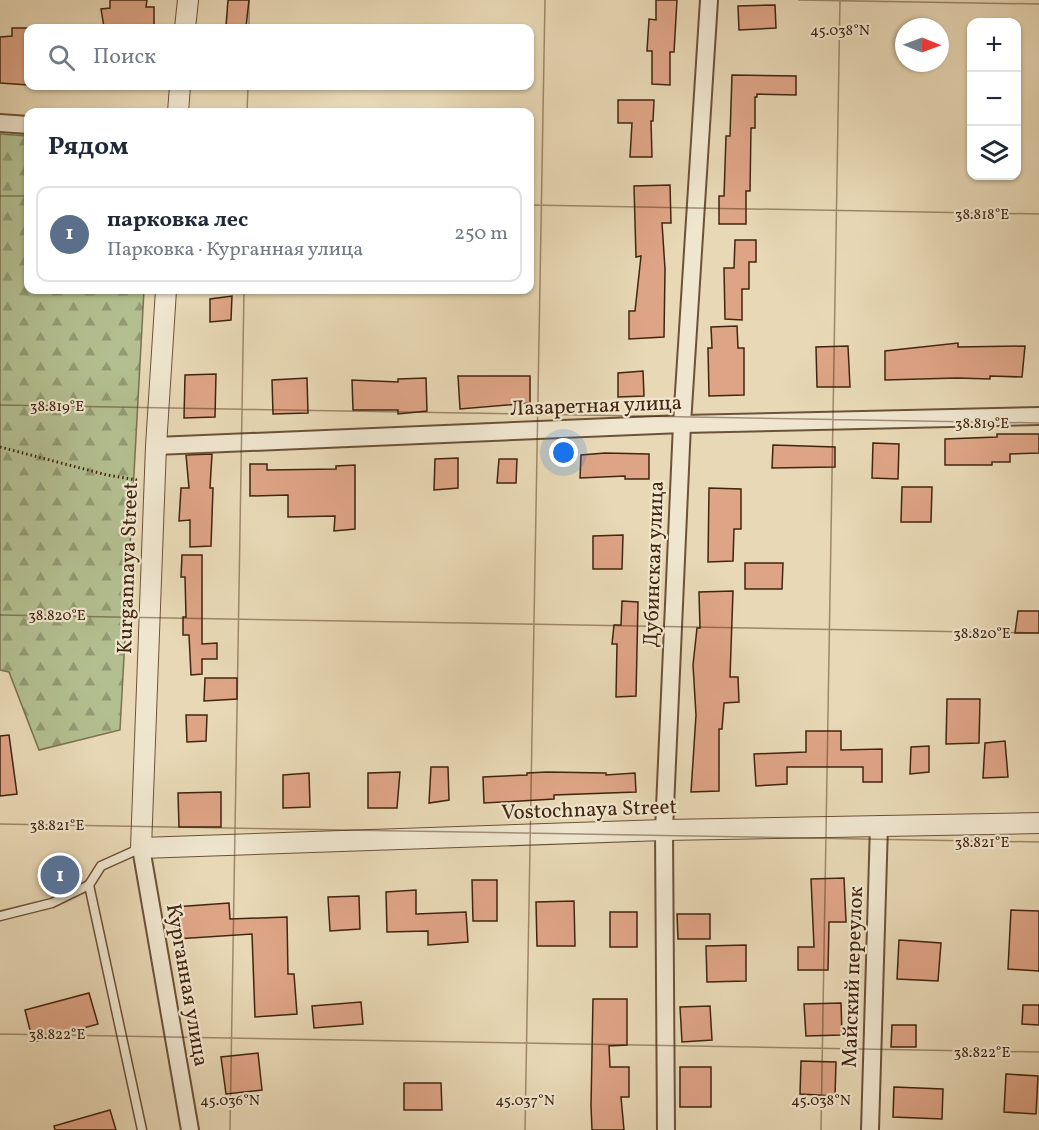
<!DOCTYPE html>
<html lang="ru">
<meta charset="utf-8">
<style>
:root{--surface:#fff;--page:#f6f6f7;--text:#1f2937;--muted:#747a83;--line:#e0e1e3;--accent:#8f2418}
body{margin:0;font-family:Vollkorn,serif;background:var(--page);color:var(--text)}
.controls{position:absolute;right:18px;top:18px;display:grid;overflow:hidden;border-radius:12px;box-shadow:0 2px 4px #0004}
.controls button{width:54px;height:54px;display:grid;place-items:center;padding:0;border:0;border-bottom:2px solid var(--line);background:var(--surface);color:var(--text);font:30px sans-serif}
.compass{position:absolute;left:895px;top:18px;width:54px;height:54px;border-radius:50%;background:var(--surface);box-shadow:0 2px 4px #0004;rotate:91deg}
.you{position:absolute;left:564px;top:453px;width:21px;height:21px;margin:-15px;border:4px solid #fff;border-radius:50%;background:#1a73e8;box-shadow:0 0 0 9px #1a73e833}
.badge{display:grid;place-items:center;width:39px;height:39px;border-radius:50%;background:var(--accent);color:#fff;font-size:20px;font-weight:700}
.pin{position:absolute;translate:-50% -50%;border:3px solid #fff;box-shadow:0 2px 6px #0006}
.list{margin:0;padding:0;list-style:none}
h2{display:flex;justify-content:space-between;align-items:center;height:78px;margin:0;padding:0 24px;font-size:26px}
h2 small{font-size:20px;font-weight:400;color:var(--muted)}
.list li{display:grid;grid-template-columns:39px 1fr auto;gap:18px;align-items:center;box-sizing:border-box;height:96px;margin:0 12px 12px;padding:0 12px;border:2px solid var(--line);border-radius:12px}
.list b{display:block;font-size:22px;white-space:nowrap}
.list p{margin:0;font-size:20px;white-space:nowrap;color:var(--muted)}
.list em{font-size:20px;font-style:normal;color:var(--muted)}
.icon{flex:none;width:33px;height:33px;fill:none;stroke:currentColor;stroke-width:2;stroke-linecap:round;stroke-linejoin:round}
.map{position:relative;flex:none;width:1039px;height:1130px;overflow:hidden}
.search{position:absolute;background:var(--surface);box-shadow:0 2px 4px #0004;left:24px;top:24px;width:510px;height:66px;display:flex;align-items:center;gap:15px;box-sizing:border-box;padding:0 21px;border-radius:12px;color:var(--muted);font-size:22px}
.panel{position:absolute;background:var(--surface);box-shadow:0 2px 4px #0004;left:24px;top:108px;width:510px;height:186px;border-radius:12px}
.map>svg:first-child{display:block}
.forest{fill:url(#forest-firs);stroke:#7a724f;stroke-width:1.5}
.building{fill:#dea486;stroke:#42250e;stroke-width:1.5}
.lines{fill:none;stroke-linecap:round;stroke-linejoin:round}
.service-casing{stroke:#6c5238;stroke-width:11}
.minor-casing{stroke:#6c5238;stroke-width:20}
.tertiary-casing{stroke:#6c5238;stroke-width:22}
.path{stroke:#42250e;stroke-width:3;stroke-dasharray:1.5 3;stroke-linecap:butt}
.service{stroke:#f0e6cf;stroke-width:8}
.minor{stroke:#f0e6cf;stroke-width:16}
.tertiary{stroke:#f0e6cf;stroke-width:20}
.ticks{fill:none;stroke:#42250e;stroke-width:1.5;stroke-opacity:0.45}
.labels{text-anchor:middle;stroke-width:4.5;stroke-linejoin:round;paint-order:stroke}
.street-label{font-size:21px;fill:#42250e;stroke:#f0e6cf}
.ticks-label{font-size:15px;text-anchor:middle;fill:#42250e;stroke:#f0e6cf;stroke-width:4.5;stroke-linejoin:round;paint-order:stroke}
</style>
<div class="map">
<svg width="1039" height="1130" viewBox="0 0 1039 1130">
<defs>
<pattern id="forest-firs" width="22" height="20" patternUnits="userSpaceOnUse" patternTransform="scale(1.5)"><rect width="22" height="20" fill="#b3bf90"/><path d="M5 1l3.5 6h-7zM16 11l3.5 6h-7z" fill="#939b74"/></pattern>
</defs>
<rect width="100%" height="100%" fill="#e8d8b5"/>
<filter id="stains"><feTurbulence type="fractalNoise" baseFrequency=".00333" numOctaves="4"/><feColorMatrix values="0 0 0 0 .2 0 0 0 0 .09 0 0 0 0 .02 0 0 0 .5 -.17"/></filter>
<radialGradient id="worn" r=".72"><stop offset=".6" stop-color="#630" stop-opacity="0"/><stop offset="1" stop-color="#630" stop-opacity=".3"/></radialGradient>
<!-- forest -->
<polygon class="forest" points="0,134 28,136 28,290 144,290 120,730 39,750 9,672 0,670"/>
<!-- building -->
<g class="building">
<polygon points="110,0 147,0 146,7 154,7 154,26 121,25 104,27 101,9 110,8"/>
<polygon points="228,0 249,0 246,27 226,26"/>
<polygon points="656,0 677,0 674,52 670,52 670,85 652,84 652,51 647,51 649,19 656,20"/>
<polygon points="775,5 776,28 739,30 738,6"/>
<polygon points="12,28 28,28 28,85 0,83 0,37 12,36"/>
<polygon points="732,75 796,76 796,95 757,94 757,97 755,97 755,128 751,128 750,191 746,191 746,224 719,224 719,196 724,196 726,136 730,136"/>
<polygon points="618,100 654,100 653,121 651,121 652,157 630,157 632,123 618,123"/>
<polygon points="670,185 671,223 662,223 665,269 664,337 629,339 629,311 635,311 641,256 636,257 634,186"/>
<polygon points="735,240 756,240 756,262 749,262 749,289 742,289 742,320 725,319 724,268 734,268"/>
<polygon points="232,296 231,320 210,322 210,299"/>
<polygon points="737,326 738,348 744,348 744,395 709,396 708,348 712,348 711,327"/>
<polygon points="958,343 958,347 1025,346 1022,377 990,376 990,379 957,378 885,380 885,351"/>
<polygon points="848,346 850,387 817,387 816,347"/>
<polygon points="643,371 644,396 618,397 618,373"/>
<polygon points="216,374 215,417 184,418 185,375"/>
<polygon points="458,376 530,376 530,403 460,409"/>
<polygon points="307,378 308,413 273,414 272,380"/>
<polygon points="426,378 427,411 398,414 398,410 353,410 352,380 398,382 398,379"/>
<polygon points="997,434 1039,434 1039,453 1010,454 1010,462 992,462 992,465 945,465 945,439 997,437"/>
<polygon points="873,443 899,444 898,479 872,478"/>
<polygon points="773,445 835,447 835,467 772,468"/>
<polygon points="605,453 649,454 649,479 625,479 625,476 580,478 581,455"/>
<polygon points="212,454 210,488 213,488 211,546 190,547 190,520 179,521 181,488 189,488 186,455"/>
<polygon points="458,458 458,488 434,490 435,459"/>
<polygon points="499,459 517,459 516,483 497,483"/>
<polygon points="250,464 267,464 267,470 336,469 336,466 355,465 355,529 334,531 335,516 288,517 288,495 250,496"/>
<polygon points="902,487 932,487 931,522 901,522"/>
<polygon points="709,488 741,489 741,529 734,529 733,561 708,562"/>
<polygon points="623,535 622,569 593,569 593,536"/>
<polygon points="182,555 202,555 202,644 217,643 217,659 202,659 202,674 191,675 189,635 183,635 183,617 186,617 185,577 181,577"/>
<polygon points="745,563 783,563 782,589 745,589"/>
<polygon points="733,591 730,677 738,677 739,702 724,703 722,729 719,729 719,791 691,792 696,715 693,665 697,628 700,628 699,592"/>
<polygon points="622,601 638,602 636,696 616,697 617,644 612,644 614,625 621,625"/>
<polygon points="1018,611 1039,611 1039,633 1015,633"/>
<polygon points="205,678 237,678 237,699 204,701"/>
<polygon points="947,699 980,699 979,743 946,744"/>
<polygon points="186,715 207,715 206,741 187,742"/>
<polygon points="806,731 841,731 841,750 882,749 882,782 863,782 863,767 787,767 787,784 756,786 754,754 806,752"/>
<polygon points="9,735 17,794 0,796 0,736"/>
<polygon points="1005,741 1008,777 983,778 985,743"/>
<polygon points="929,746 929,772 910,774 911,747"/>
<polygon points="431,767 448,767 449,800 429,803"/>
<polygon points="400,772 397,808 368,808 368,773"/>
<polygon points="547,772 606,773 606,775 635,773 636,792 554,795 554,799 484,803 483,777 527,775 527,773"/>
<polygon points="309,773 310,807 283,808 283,775"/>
<polygon points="221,792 221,827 179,827 178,793"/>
<polygon points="844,878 846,922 829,922 828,970 798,970 798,947 814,947 811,879"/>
<polygon points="472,880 497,880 497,921 473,921"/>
<polygon points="416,890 416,914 466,912 468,942 428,945 428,931 387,932 386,892"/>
<polygon points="359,896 360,929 330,931 328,897"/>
<polygon points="574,901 575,946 537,946 536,902"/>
<polygon points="229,903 230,919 287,917 288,974 294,974 297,1014 255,1017 252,934 176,939 174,907"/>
<polygon points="1011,910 1039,911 1039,971 1008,969"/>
<rect x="610" y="912" width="27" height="35"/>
<polygon points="677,914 710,914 710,939 678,939"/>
<polygon points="899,940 941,943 938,981 897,979"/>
<polygon points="746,945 746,981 707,982 706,946"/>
<polygon points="89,993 98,1024 33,1042 25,1010"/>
<polygon points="593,999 627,999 627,1045 609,1046 610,1067 629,1067 629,1097 621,1097 624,1130 592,1130 591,1106"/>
<polygon points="361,1002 363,1024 314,1028 312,1006"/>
<polygon points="841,1003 842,1035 806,1036 804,1004"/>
<polygon points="1023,1005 1039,1005 1039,1025 1022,1024"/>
<polygon points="710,1006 712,1040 682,1042 680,1007"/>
<polygon points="892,1025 916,1025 916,1047 891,1047"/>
<polygon points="258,1053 262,1090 226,1094 221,1057"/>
<polygon points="801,1061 836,1062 835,1096 800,1094"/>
<rect x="680" y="1067" width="31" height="40"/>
<polygon points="1006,1074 1038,1076 1036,1114 1004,1112"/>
<polygon points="404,1083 441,1083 442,1110 404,1110"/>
<polygon points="894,1087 943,1089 942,1119 893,1117"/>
<polygon points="110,1110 116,1130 55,1130 54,1126"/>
</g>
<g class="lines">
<defs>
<g id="service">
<polyline points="89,885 142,1130"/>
<polyline points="0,916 52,903 89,885 101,866 141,848"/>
</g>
<g id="minor">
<polyline points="0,123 28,125"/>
<polyline points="156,446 682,424 1039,416"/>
<polyline points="141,848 190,1130"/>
<polyline points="666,1130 664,830 682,424 709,0"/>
<polyline points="870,1130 879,825"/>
</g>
<g id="tertiary">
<polyline points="185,28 188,0"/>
<polyline points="178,112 180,86"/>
<polyline points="166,290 156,446 141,848 664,830 1039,823"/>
</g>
</defs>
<!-- service casing -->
<use href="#service" class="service-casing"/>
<!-- minor casing -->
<use href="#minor" class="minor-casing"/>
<!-- tertiary casing -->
<use href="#tertiary" class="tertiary-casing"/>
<!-- path -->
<polyline class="path" points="0,447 107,475 137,480"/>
<!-- service -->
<use href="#service" class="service"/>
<!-- minor -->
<use href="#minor" class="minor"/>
<!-- tertiary -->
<use href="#tertiary" class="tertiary"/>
</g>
<!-- ticks -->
<path class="ticks" d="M798,0L1039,4M249,28V0M247,112L248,86M0,196H28M530,205L1039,214M0,405L1039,423M0,615L1039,633M0,824L1039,842M0,1034L1039,1052M230,1130L244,290M525,1130L545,0M821,1130L840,0"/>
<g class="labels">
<!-- street labels -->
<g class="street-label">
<text transform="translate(596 405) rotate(-2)" y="7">Лазаретная улица</text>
<text transform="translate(653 564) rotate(-88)" y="7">Дубинская улица</text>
<text transform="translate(127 568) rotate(-88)" y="7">Kurgannaya Street</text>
<text transform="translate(589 809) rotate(-2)" y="7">Vostochnaya Street</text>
<text transform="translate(852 977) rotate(-88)" y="7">Майский переулок</text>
<text transform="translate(188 985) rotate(80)" y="7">Курганная улица</text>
</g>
</g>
<g class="ticks-label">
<text x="840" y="35">45.038°N</text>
<text x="982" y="219">38.818°E</text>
<text x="57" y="411">38.819°E</text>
<text x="982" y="428">38.819°E</text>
<text x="57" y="620">38.820°E</text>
<text x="982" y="638">38.820°E</text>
<text x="57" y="830">38.821°E</text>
<text x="982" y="847">38.821°E</text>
<text x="57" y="1039">38.822°E</text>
<text x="982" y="1057">38.822°E</text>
<text x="230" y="1105">45.036°N</text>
<text x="525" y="1105">45.037°N</text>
<text x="821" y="1105">45.038°N</text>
</g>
<rect width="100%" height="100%" filter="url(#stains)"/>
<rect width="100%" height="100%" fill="url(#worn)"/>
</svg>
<div class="controls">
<button>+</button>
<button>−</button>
<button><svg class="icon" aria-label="layers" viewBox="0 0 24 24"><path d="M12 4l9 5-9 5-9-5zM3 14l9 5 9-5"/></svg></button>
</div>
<svg class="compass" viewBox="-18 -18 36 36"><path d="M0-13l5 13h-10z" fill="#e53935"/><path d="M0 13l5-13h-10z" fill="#747a83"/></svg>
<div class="you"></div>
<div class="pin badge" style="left:60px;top:875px;background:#5c6f8a">1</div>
<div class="search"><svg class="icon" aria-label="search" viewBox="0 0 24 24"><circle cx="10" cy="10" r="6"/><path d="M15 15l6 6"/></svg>Поиск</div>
<section class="panel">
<h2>Рядом<small></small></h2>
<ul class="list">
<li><span class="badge" style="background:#5c6f8a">1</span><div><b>парковка лес</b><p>Парковка · Курганная улица</p></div><em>250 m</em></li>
</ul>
</section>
</div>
